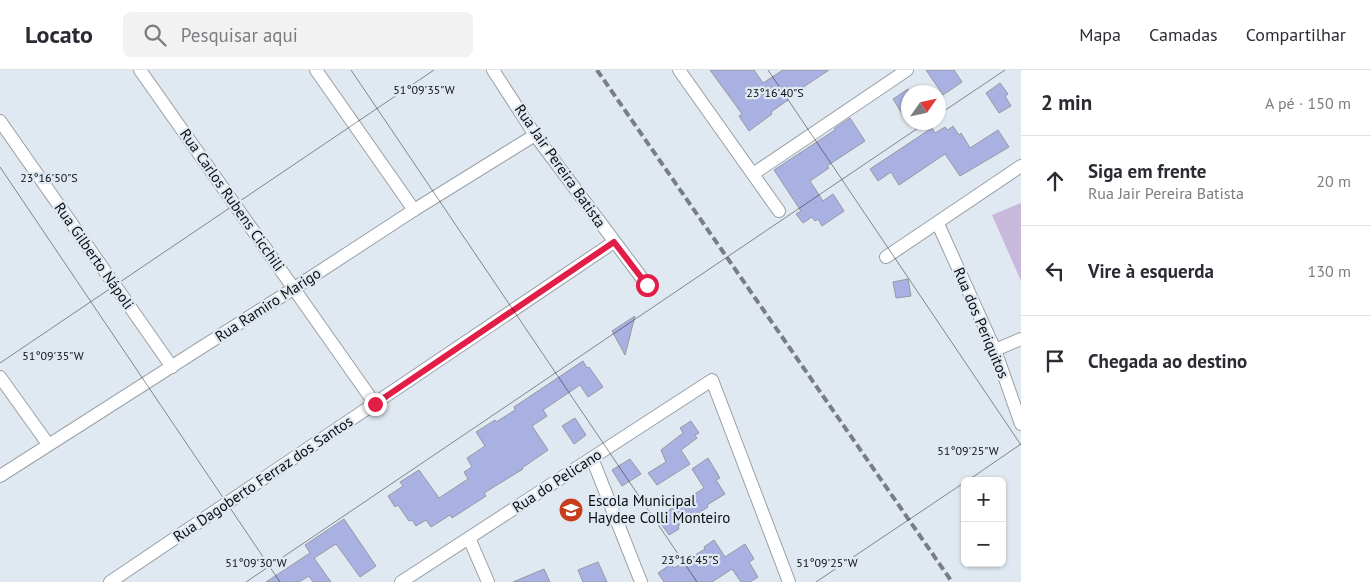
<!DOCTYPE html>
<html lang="pt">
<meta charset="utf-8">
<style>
:root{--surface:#fff;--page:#f2f2f3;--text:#2b2b33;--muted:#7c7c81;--line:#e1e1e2}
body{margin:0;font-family:"PT Sans",sans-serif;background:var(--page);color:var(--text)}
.controls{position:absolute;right:15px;bottom:15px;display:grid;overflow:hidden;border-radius:8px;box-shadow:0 1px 4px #0004}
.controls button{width:45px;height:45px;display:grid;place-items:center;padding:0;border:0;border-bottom:1px solid var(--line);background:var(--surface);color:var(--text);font:25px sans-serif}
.compass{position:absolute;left:901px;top:15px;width:45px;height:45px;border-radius:50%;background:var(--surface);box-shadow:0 1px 4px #0004;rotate:56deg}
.stop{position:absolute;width:15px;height:15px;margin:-11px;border:4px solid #e11d48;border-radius:50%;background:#fff}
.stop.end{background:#e11d48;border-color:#fff;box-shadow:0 1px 5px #0008}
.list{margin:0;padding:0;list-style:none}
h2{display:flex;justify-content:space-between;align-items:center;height:65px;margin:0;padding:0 20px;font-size:21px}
h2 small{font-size:16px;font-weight:400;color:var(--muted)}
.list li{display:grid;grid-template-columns:32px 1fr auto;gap:15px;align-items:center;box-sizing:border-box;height:90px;padding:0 20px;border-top:1px solid var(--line)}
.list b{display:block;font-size:19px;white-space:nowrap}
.list p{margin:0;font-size:16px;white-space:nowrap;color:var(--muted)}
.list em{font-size:16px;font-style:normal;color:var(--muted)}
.icon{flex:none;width:28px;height:28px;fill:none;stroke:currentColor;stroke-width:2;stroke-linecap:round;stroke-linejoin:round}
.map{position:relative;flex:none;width:1021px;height:512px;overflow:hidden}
header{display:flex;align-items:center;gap:30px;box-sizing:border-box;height:70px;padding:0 25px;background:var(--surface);border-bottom:1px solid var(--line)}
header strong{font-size:24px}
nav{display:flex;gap:28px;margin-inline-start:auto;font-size:18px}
.search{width:350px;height:45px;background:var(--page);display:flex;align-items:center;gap:12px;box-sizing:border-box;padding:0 18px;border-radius:8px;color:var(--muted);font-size:19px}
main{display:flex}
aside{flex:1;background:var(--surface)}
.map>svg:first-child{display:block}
.green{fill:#c8b8dc}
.building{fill:#a9b1e2;stroke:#9698a2}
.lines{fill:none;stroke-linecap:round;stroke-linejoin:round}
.street-casing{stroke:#98a0a7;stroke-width:14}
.street{stroke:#fff;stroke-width:12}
.rail{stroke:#787e84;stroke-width:4;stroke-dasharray:8 4;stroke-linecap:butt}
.route{stroke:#e11d48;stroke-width:6}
.ticks{fill:none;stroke:#0b0e11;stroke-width:1;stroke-opacity:0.45}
.labels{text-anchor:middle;stroke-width:4.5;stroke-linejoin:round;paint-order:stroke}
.street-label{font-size:15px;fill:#0b0e11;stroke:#e0e9f1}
.poi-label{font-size:15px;fill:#0b0e11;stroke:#e0e9f1;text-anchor:start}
.ticks-label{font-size:12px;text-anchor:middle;fill:#0b0e11;stroke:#e0e9f1;stroke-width:4.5;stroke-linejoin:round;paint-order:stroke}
</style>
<header>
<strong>Locato</strong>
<div class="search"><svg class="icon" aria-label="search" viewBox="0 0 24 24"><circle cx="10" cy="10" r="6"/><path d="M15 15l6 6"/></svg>Pesquisar aqui</div>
<nav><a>Mapa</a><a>Camadas</a><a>Compartilhar</a></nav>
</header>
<main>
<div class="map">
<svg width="1021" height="512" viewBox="0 0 1021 512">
<rect width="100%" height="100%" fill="#e0e9f1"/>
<!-- green -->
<polygon class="green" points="1021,133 1021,211 992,145"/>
<!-- building -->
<g class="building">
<polygon points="710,0 754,0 763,13 783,0 829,0 787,28 788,30 771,42 772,44 749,61 739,46 742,44"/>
<polygon points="926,0 954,0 962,12 943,25"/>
<polygon points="1000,13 1008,24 1005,26 1011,36 999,43 986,23"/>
<polygon points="908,19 908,53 893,29"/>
<polygon points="850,48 865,71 827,96 829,98 810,111 823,131 833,124 844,141 822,156 818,149 815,151 812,147 803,153 796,144 801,141 774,100 835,60 834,59"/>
<polygon points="953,56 959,65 961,63 970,78 998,60 1009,77 960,106 945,84 899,115 891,102 878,111 870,99 932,58 935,63 945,57 948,60"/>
<polygon points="908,209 911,226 896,228 893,212"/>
<polygon points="635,246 625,285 612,261"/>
<polygon points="583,291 587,298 589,297 603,317 588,327 580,315 543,340 547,346 532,356 548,380 522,398 523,399 484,423 486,426 452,448 450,445 431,457 426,450 416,456 412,450 409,451 398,435 395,437 388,426 403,416 400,412 419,400 439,428 468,409 464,402 472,397 467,388 485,376 476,362 495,350 496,352 515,340 514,337"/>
<polygon points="575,348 586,365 574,374 562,356"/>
<polygon points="691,351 699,363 695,365 697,368 681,380 690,394 657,415 648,403 666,392 661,380 683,363 680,358"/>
<polygon points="708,388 720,408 716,410 725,424 707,435 708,437 678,456 679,459 669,465 657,448 704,418 692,399"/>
<polygon points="630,389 641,404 622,416 612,400"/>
<polygon points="344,449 376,496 360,507 336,474 314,488 331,512 313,512 309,506 299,512 266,512 310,483 305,475"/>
<polygon points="714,470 725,487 745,474 754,489 749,492 758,507 750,512 741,512 732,499 712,512 664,512 658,503 671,494 674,498 705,479 704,477"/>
<polygon points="598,492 607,512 583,512 578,500"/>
<polygon points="544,499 550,512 513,512"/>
</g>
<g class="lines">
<defs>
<g id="street">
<polyline points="140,0 375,334"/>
<polyline points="316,0 414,140"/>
<polyline points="493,0 535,65 647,215"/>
<polyline points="679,0 779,141"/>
<polyline points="0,51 172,297"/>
<polyline points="753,104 907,0"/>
<polyline points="938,154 995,280 1021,354"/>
<polyline points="886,187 1021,96"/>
<polyline points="995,280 1021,269"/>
<polyline points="0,307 48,374"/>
<polyline points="592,388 641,512"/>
<polyline points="0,406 293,219 414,140 535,65"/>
<polyline points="469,468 488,512"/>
<polyline points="110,512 614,172"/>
<polyline points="401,512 712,310 789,512"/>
</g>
</defs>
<!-- street casing -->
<use href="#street" class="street-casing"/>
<!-- street -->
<use href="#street" class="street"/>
<!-- rail -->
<polyline class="rail" points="597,0 952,512"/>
</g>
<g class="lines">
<!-- route -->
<polyline class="route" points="375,334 614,172 647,215"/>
</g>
<!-- ticks -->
<path class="ticks" d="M351,0L697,512M768,0L1021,375M938,45L1005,0M0,97L280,512M0,293L434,0M967,411L1021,374M246,512L927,52M816,512L965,412"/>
<!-- icons -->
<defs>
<symbol id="school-disc" viewBox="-11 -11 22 22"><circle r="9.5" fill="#c73d1c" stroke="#e0e9f1"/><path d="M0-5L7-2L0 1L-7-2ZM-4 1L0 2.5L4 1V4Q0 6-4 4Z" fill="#fff"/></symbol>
</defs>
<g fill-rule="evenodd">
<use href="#school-disc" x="557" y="426" width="28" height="28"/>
</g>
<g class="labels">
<!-- street labels -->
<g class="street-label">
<text transform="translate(560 96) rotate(55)" y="5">Rua Jair Pereira Batista</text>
<text transform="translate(232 130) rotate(55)" y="5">Rua Carlos Rubens Cicchili</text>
<text transform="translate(94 186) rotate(55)" y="5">Rua Gilberto Nápoli</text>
<text transform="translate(268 235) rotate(-33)" y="5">Rua Ramiro Marigo</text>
<text transform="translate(981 253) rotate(67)" y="5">Rua dos Periquitos</text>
<text transform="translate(263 409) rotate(-34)" y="5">Rua Dagoberto Ferraz dos Santos</text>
<text transform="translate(557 411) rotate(-33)" y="5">Rua do Pelicano</text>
</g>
<!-- poi labels -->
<g class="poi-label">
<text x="588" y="436">Escola Municipal<tspan x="588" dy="17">Haydee Colli Monteiro</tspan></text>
</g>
</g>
<g class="ticks-label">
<text x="424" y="24">51°09'35"W</text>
<text x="775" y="27">23°16'40"S</text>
<text x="49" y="112">23°16'50"S</text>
<text x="53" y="290">51°09'35"W</text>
<text x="968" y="385">51°09'25"W</text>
<text x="690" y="494">23°16'45"S</text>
<text x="256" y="497">51°09'30"W</text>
<text x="827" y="497">51°09'25"W</text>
</g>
</svg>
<div class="controls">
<button>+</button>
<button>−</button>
</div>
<svg class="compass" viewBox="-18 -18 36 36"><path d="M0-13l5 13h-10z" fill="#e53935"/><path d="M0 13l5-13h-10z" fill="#7c7c81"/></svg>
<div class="stop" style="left:647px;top:215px"></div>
<div class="stop end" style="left:375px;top:334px"></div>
</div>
<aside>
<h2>2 min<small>A pé · 150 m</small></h2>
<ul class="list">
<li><svg class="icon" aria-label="ahead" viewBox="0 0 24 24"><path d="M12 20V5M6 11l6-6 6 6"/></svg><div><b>Siga em frente</b><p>Rua Jair Pereira Batista</p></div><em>20 m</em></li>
<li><svg class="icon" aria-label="left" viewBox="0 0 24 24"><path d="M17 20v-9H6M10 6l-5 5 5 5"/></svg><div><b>Vire à esquerda</b></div><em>130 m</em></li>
<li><svg class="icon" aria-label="arrive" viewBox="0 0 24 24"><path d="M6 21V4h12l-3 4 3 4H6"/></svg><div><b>Chegada ao destino</b></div></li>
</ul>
</aside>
</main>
